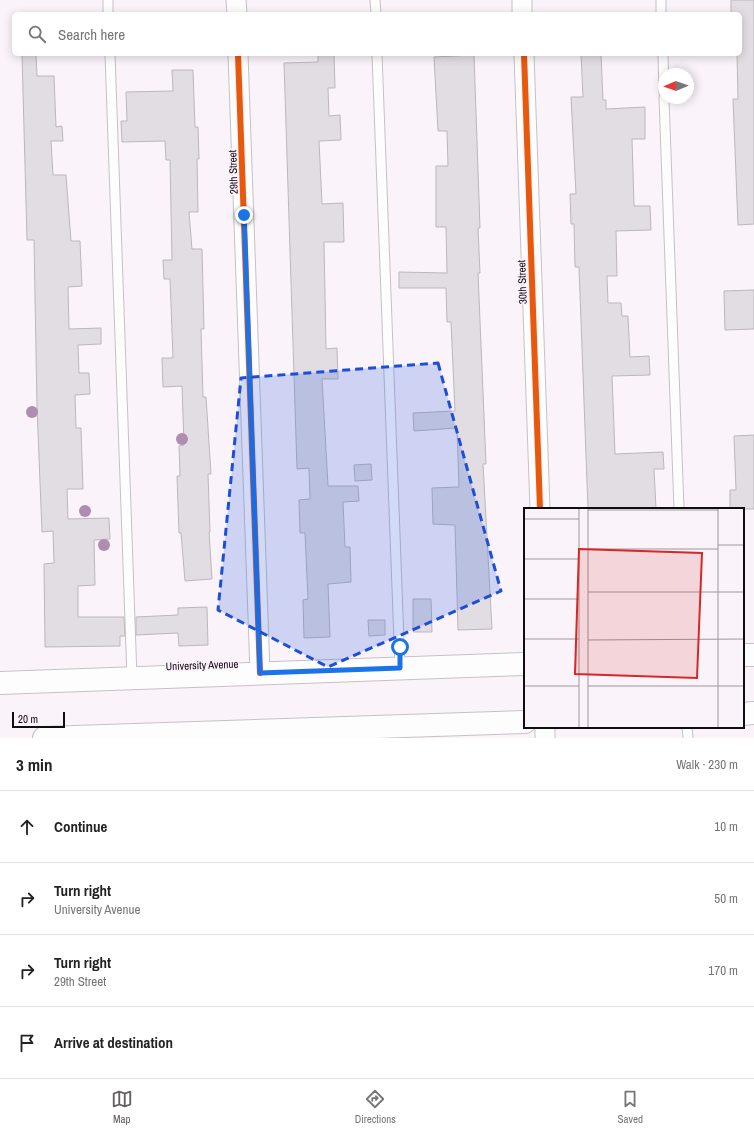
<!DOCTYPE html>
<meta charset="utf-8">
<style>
:root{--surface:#fff;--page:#f2f2f2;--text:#222;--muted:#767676;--line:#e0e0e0;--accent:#625e62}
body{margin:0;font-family:"Archivo Narrow",sans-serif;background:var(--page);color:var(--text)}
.compass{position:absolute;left:658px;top:68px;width:36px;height:36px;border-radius:50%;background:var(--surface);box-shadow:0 2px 10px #0003;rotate:268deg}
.scale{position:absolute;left:12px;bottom:10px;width:53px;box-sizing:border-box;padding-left:4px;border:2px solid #100d10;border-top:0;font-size:11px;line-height:14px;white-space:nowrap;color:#100d10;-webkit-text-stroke:3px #fdf1fd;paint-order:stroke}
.stop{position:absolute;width:12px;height:12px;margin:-9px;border:3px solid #1a73e8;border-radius:50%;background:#fff}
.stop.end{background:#1a73e8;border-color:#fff;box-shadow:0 1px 4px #0008}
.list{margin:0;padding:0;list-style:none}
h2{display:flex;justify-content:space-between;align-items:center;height:52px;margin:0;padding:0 16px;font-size:17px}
h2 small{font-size:13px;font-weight:400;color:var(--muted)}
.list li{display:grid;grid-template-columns:26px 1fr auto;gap:12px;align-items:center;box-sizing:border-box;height:72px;padding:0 16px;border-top:1px solid var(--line)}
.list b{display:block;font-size:15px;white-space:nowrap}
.list p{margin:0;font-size:13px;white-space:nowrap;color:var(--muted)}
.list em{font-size:13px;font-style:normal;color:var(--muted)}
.icon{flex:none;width:22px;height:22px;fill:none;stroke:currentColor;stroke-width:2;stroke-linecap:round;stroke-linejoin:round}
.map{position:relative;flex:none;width:754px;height:738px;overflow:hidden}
.search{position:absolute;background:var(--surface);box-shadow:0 2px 10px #0003;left:12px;right:12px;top:12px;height:44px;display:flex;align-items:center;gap:10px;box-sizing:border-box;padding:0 14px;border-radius:6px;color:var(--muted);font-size:15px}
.sheet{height:340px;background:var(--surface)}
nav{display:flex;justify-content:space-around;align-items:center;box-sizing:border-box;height:56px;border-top:1px solid var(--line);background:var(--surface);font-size:11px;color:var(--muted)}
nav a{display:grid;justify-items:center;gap:2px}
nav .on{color:var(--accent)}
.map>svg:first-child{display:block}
.building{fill:#e2dde2;stroke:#bcb7bc}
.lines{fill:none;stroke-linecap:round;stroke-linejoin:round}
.service-casing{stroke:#c6c1c6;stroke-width:11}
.minor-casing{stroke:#c6c1c6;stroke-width:21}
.secondary-casing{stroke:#c6c1c6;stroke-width:24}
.service{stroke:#fefdfe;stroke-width:9}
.minor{stroke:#fefdfe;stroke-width:19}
.secondary{stroke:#fefdfe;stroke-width:22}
.cycleway-casing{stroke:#fdf1fd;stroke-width:8}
.cycleway{stroke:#e8590c;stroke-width:6}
.tree{fill:#b08cb1}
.route{stroke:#1a73e8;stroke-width:5}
.marked{fill:#1d4ed8;fill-opacity:0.2;stroke:#1d4ed8;stroke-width:3;stroke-dasharray:8 5;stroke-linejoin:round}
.labels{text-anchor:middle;stroke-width:3;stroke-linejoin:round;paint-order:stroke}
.street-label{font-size:11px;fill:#100d10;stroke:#fdf1fd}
.inset-road{fill:none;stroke:#9c989c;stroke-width:1}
.view{fill:#d62828;fill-opacity:0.15;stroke:#d62828;stroke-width:2}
.inset-edge{fill:none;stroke:#100d10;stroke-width:2}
</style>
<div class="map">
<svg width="754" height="738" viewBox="0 0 754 738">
<rect width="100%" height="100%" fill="#faf4fa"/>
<!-- building -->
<g class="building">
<polygon points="731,0 754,0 754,224 738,225 733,99 738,99 737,54 740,54 740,14 731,14"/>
<polygon points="22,54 36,54 37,76 54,76 56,127 62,126 63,141 51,141 53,175 66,175 71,241 80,241 82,286 68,287 69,329 101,328 101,344 78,345 79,373 89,373 90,394 75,395 76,428 81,428 83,489 67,489 68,519 109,518 110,539 94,540 95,585 78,586 78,617 124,617 125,636 120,636 120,646 45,647 44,564 54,563 53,531 42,532 37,407 34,240 27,240"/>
<polygon points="318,54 334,54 335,88 328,88 329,116 340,115 341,140 319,141 322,204 343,203 344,242 324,242 326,349 337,348 338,379 322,379 328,486 358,486 359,501 343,502 345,547 350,547 351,582 328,584 330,637 304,638 303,600 308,599 305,533 300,533 299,500 310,499 309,468 297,469 284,63 318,62"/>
<polygon points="581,54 601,54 603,100 606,100 606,109 645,107 645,139 632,139 634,206 650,206 651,230 616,231 617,276 607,276 608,303 621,303 622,316 628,316 630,357 649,356 650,375 612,376 615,454 663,452 664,469 654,469 656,509 588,509 579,267 575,267 574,224 571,224 570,194 576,194 571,97 583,97"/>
<polygon points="474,55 480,228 478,228 480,273 478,273 486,464 483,464 492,629 458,630 455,525 433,524 432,488 459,487 457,428 414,431 413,413 455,411 451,322 447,322 446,288 399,288 399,272 447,273 446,227 436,227 436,166 448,166 447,131 438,131 434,57"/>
<polygon points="172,70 193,70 195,127 198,127 199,159 197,159 198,212 189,212 192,249 202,249 204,329 201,329 203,397 206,397 211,474 208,474 210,532 209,532 212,579 185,581 181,533 179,533 177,476 180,476 179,446 184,445 182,386 163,387 162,358 173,358 170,279 164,279 163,260 172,260 170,160 166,160 165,141 122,142 121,121 127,121 126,92 173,91"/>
<polygon points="754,290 754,329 725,330 724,291"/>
<polygon points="754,435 754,509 730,509 730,490 736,490 734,436"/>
<polygon points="371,464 372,480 355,481 354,465"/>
<polygon points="413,599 431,599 432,632 413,632"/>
<polygon points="207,607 208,645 179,646 178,633 136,635 136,617 178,615 178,608"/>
<polygon points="368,620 385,620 385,635 369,636"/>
</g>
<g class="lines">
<defs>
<g id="service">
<polyline points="108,0 108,14"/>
<polyline points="375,0 376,14"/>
<polyline points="661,0 661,14"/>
<polyline points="110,54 132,678"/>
<polyline points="377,54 400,668"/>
<polyline points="663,54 664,93"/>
<polyline points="664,98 679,509"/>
<polyline points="687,727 688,738"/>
</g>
<g id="minor">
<polyline points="236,0 237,14"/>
<polyline points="522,0 522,14"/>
<polyline points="238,54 260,673"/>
<polyline points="524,54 540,509"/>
<polyline points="545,727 545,738"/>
</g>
<g id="secondary">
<polyline points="743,655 754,655"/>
<polyline points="0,683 525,664"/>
<polyline points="743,714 754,713"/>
<polyline points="44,738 525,722"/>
</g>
</defs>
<!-- service casing -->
<use href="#service" class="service-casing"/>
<!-- minor casing -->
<use href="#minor" class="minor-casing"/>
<!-- secondary casing -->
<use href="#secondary" class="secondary-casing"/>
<!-- service -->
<use href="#service" class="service"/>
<!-- minor -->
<use href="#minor" class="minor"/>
<!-- secondary -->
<use href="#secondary" class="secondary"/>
<defs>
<g id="cycleway">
<polyline points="238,54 260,673"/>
<polyline points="524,54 540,509"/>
</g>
</defs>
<!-- cycleway casing -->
<use href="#cycleway" class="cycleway-casing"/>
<!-- cycleway -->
<use href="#cycleway" class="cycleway"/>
</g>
<!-- trees -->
<g class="tree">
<circle cx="32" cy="412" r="6"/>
<circle cx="182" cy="439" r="6"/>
<circle cx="85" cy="511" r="6"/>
<circle cx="104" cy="545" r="6"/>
</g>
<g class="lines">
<!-- route -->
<polyline class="route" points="244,215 260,673 400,668 400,647"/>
</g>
<!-- marked area -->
<path class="marked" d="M438,363L501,591L328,667L218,610L241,378Z"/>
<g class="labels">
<!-- street labels -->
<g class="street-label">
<text transform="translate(233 172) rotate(-92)" y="4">29th Street</text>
<text transform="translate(522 282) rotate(-92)" y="4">30th Street</text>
<text transform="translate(202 665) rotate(-2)" y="4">University Avenue</text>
</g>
</g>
<!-- overview -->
<g transform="translate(524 508)">
<rect width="220" height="220" fill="#faf4fa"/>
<path class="inset-road" d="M55,0V220M194,0V220M64,2H194M0,11H55M194,37H220M64,41H194M0,51H55M64,84H220M0,91H55M0,131H55M64,132L220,131M0,178H55M64,178H220M64,220V0"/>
<path class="view" d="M55,41L178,45L173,170L51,166Z"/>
<rect width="220" height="220" class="inset-edge"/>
</g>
</svg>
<svg class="compass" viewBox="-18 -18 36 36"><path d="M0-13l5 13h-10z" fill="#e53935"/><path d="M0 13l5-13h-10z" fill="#767676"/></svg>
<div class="scale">20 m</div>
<div class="stop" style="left:400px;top:647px"></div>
<div class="stop end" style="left:244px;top:215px"></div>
<div class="search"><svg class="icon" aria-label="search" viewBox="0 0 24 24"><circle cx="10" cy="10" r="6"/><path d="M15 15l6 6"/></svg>Search here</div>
</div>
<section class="sheet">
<h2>3 min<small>Walk · 230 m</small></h2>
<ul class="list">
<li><svg class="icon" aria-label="ahead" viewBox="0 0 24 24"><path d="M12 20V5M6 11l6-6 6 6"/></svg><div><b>Continue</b></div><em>10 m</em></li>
<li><svg class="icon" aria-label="right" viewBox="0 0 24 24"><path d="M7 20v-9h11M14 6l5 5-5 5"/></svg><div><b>Turn right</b><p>University Avenue</p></div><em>50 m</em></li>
<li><svg class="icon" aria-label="right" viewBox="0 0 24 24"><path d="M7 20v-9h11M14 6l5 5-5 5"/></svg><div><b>Turn right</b><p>29th Street</p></div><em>170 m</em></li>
<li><svg class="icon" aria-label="arrive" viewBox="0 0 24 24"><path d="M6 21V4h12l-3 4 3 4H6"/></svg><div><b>Arrive at destination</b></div></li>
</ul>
</section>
<nav>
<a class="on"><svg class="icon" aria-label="map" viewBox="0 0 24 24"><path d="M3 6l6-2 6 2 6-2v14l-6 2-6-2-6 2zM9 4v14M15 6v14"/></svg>Map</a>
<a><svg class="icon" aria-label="directions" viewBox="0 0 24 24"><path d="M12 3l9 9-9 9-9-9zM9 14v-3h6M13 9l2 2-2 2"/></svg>Directions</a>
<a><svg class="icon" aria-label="saved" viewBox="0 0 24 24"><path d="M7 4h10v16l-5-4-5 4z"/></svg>Saved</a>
</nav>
